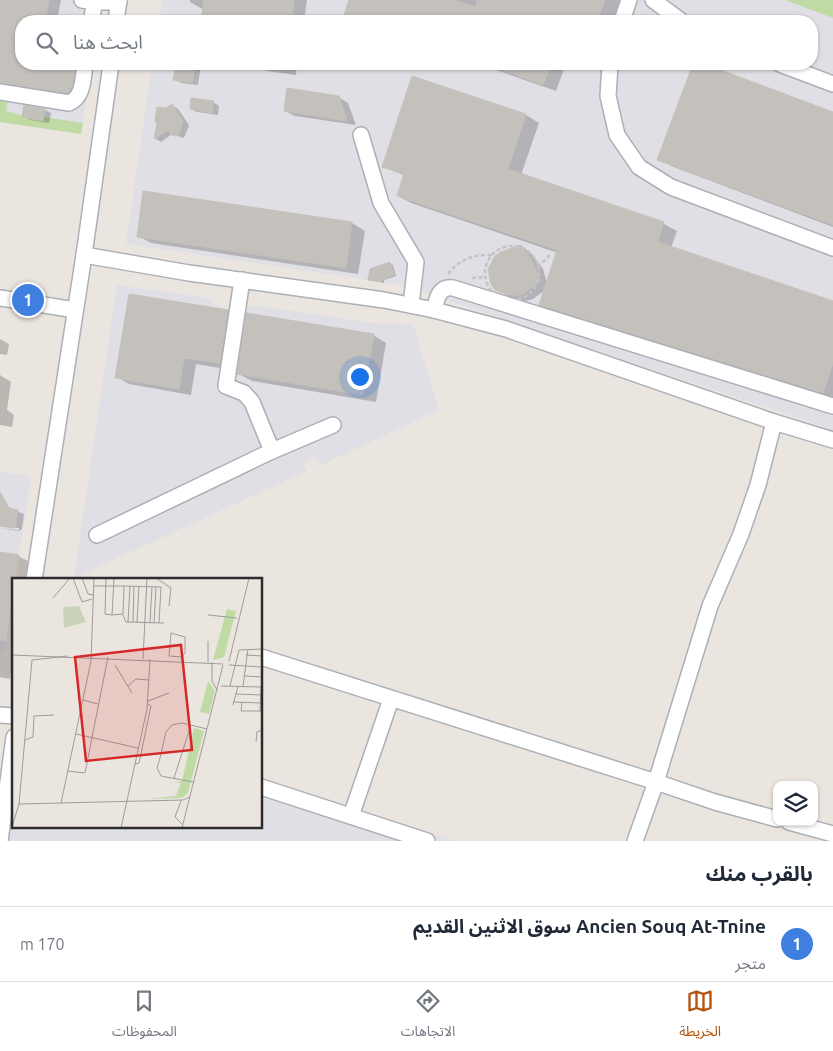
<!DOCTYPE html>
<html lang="ar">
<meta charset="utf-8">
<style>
:root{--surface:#fff;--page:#f2f2f3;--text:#1f2937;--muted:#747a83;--line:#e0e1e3;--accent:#b45309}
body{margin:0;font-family:Ubuntu,"Noto Sans Arabic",sans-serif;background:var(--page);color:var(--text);direction:rtl}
.controls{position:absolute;right:15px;bottom:15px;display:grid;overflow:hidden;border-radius:10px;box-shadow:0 1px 4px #0004}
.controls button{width:45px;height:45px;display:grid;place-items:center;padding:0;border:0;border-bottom:1px solid var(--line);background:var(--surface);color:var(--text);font:25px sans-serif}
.you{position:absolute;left:359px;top:376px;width:18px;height:18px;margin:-12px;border:4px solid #fff;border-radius:50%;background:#1a73e8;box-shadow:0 0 0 8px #1a73e833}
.badge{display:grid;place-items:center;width:32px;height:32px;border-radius:50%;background:var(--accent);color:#fff;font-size:16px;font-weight:700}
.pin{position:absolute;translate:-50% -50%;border:2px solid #fff;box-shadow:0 1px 5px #0006}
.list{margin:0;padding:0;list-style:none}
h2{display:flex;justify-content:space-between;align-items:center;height:65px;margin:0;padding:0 20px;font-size:21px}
h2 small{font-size:16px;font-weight:400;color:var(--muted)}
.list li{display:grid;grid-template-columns:32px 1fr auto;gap:15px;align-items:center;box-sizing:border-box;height:75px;padding:0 20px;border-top:1px solid var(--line)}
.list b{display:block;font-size:19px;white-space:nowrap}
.list p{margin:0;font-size:16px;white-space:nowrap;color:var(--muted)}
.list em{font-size:16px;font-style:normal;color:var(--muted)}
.icon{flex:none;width:28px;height:28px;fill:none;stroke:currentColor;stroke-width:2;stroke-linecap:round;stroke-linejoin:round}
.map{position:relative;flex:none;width:833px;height:841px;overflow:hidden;direction:ltr}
.search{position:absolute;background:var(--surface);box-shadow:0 1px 4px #0004;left:15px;right:15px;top:15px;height:55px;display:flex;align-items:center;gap:12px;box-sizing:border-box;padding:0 18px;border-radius:20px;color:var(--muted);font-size:19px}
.sheet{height:140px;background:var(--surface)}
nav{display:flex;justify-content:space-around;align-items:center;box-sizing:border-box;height:70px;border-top:1px solid var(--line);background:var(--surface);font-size:14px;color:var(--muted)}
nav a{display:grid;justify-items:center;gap:2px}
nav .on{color:var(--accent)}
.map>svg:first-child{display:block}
.industrial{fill:#e0dfe5}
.green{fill:#bfdba3}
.shadow{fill:#0003}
.building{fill:#c4c0bb;stroke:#c7c0b9}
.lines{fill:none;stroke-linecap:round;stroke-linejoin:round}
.minor-casing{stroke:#acafb6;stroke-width:18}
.path{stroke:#c4c4c4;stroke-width:2.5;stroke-dasharray:4 2.5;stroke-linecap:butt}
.minor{stroke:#fff;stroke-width:15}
.inset-road{fill:none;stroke:#9f9b98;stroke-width:1}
.view{fill:#d62828;fill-opacity:0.15;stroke:#d62828;stroke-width:2.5}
.inset-edge{fill:none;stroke:#2c2c2c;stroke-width:2.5}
</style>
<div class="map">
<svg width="833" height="841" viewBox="0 0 833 841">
<rect width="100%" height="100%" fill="#ebe5e0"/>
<!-- industrial -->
<g class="industrial">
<polygon points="0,0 101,0 98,21 21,21 21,64 92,64 81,134 0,122"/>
<polygon points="162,0 785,0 833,18 833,430 402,285 126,244 152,64 812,64 812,21 159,21"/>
<polygon points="117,285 201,297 209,300 222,309 245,313 246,307 260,306 372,323 413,324 439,410 321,465 315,458 303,464 307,471 74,578"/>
<polygon points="0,472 31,476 15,580 14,580 14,590 5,652 0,651"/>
<polygon points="14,716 14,827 261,827 261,779 456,841 0,841 0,805"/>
</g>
<!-- green -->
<g class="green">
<polygon points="785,0 833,0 833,18"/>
<polygon points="0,99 8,101 6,111 43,121 44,117 83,123 81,134 0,122"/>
</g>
<!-- shadow -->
<g class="shadow">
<polygon points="0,0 61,0 57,21 21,21 21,64 89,64 79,99 0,88"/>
<polygon points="190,0 307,0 304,21 201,21 204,10 190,2"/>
<polygon points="350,0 620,0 612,21 345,21 343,20"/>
<polygon points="177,64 201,64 198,85 181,83 175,79"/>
<polygon points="256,64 297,64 296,75 267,71"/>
<polygon points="458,64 469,64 468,67"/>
<polygon points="479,64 566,64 556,91"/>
<polygon points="694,64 701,64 833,113 833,227 671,166 659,159"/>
<polygon points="413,77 526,115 539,123 521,175 664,224 677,231 671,248 833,302 833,399 553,312 540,304 545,290 533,299 526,301 510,297 500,291 521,246 530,252 543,269 547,283 558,253 411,203 398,196 405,176 383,166"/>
<polygon points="338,97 348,103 356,125 295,116 285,111"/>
<polygon points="213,102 219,106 218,115 197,112 191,109"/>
<polygon points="172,105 178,109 189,125 185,136 183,138 172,134 161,142 156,139 158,124 166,109"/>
<polygon points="25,107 45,110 51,113 49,123 30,120 24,116"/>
<polygon points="144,192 352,223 365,231 358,274 151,243 138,236"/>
<polygon points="390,263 393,265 396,276 384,280 384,283 370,280"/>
<polygon points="228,311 240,318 232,370 196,364 191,395 129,384 117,377"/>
<polygon points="373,335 386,343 376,402 252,381 239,374"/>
<polygon points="0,339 9,344 7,355 0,354"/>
<polygon points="0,375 11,382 7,410 14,415 12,427 0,425"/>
<polygon points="6,505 13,510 24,514 22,529 19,531 0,528 19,530 19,528 0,525 0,508"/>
<polygon points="0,553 18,556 28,561 25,580 14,580 14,655 10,679 0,677"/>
</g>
<!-- building -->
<g class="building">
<polygon points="0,0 49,0 45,21 21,21 21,64 76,64 73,84 68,93 0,83"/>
<polygon points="204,0 294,0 291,21 201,21"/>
<polygon points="349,0 454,0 475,7 477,0 605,0 597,21 581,21 568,16 566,21 342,21"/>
<polygon points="176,64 195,64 192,83 173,80"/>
<polygon points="489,64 551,64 543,85 488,65"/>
<polygon points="693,64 705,64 833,112 833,225 657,160"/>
<polygon points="412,76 526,114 508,169 664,222 658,242 833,301 833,363 823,393 539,305 557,250 397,196 404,174 382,167"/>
<polygon points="287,88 339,96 347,121 284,111"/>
<polygon points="191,98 214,101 212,113 190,109"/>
<polygon points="172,104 183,121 179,133 176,136 172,135 168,130 154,139 157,124 155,121 157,107 166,108"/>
<polygon points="24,105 45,109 43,121 22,117"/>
<polygon points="143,191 352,222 346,268 137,237"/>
<polygon points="521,245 533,262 540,281 523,294 512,296 495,290 491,284 488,269 495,256 501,252"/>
<polygon points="390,262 394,275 382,279 381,282 368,280 370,269"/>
<polygon points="129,294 228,310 220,363 184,358 179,389 115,378"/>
<polygon points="246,313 374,334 363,395 237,374"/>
<polygon points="0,492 9,508 18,510 16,525 13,528 0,526"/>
<polygon points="0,552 19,555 15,580 14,580 6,641 0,640"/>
</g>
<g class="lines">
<defs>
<g id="minor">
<polyline points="82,0 95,2 119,2"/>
<polyline points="653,0 681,21"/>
<polyline points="91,21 95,2"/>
<polyline points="116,21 119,0"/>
<polyline points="622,21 629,0"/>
<polyline points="610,64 608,96 617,135 639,167 671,187 833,248"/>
<polyline points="780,64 833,84"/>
<path d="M0,92L69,103C84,97 83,77 85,64"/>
<polyline points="361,135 381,203 416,262 411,305"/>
<polyline points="84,255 189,273 384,300 434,310 506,329 774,422 833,440"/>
<polyline points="242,280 226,386 244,393 252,402 272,451"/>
<polyline points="0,298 75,310"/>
<path d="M434,310C437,298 439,286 453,288L833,406"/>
<polyline points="97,535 272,451 333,425"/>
<polyline points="34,580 84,255 111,64"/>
<polyline points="261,657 656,782 715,802 777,819"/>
<polyline points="0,715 14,716"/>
<polyline points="261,787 427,841"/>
<polyline points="351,816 391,699"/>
<polyline points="789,822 833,834"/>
<polyline points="0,841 14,737"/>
<polyline points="635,841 656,782 710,606 741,534 758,485 774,422"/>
</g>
</defs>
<!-- minor casing -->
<use href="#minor" class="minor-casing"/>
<!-- path -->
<g class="path">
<circle cx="512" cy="273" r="27"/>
<polyline points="537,266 547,259 550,253"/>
<path d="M448,274C459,260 473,254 492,255"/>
<polyline points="472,278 485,277"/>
</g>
<!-- minor -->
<use href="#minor" class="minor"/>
</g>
<!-- overview -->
<g transform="translate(12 578)">
<rect width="250" height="250" fill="#ebe5e0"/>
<path d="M215,31L224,33L212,79L201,82ZM196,103L203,113L197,136L188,134ZM182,150L192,153L176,215L170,220L134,221L164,218L169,205L163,204L170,203Z" fill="#bfdba3"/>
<path d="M67,28L74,44L52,50L51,29Z" fill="#cad3b9"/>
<path class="inset-road" d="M61,0L70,24L80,21M70,0L76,16L81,17M94,0L93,36L100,37L102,0M144,0L159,10L157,28M81,8H112L111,36L100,37M112,8L149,9L147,45M41,20L58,0M111,37L114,44L152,45M196,37L225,40M116,44L118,8M121,44L122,8M125,44L127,8M138,44L140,9M142,45L144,9M0,77L211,86M234,77L250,78M170,79L173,75V59L159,55L157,78L170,79V82M131,81L135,0M217,83L237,0M196,84V63M200,84V103L205,112M103,87L120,115M217,87L250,89M232,98L250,99M116,108L124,101L137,102M209,108L250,109M218,108L227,72L250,71M231,108L236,71M224,116L250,117M71,122L86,126M136,123L157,115M221,124L249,125M230,124L229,133H250M221,127L226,108M248,133L249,109M64,156L126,170M13,162L21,159L22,138L42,137M244,164L245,154L250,152M123,186L127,185L139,128L136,126M56,193L73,195L96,79M162,200L179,147M181,204L149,198L145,190L148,180L154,154L160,147L170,145L195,151M169,223L163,239L170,246M49,225L79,83L82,0M7,226L171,222L178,219M0,249L7,226L20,82L56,78M109,250L135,131L138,81M170,250L211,87"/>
<path class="view" d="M169,67L180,172L74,183L63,79Z"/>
<rect width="250" height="250" class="inset-edge"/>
</g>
</svg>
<div class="controls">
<button><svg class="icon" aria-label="layers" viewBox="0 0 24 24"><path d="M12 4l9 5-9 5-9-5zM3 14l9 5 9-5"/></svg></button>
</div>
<div class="you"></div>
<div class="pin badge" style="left:28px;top:300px;background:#3f7fe0">1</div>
<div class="search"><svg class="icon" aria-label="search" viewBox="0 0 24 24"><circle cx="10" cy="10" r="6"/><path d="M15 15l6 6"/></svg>ابحث هنا</div>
</div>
<section class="sheet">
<h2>بالقرب منك<small></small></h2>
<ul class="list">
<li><span class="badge" style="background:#3f7fe0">1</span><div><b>Ancien Souq At-Tnine سوق الاثنين القديم</b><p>متجر</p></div><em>170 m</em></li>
</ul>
</section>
<nav>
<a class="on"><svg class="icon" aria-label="map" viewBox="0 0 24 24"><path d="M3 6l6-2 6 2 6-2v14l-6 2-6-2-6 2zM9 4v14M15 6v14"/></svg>الخريطة</a>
<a><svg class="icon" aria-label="directions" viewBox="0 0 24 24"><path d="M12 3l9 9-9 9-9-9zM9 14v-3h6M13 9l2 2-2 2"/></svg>الاتجاهات</a>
<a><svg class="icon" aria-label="saved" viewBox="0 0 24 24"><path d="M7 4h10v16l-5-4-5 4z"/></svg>المحفوظات</a>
</nav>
